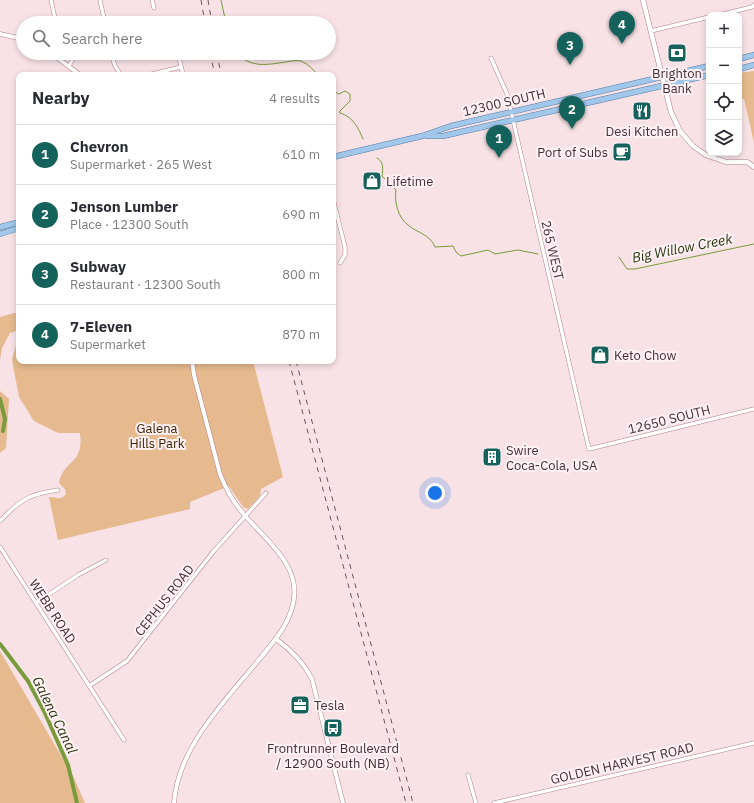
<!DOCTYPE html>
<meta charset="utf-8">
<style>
:root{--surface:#fff;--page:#f7f7f7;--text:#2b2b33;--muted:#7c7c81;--line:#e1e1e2;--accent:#15625c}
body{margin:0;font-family:"IBM Plex Sans",sans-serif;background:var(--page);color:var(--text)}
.controls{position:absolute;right:12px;top:12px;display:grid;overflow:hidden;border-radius:8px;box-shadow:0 2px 6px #0003}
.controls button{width:36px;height:36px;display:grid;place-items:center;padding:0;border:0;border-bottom:1px solid var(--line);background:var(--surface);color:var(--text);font:20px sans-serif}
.you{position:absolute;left:435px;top:493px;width:14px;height:14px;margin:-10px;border:3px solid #fff;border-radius:50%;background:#1a73e8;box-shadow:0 0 0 6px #1a73e833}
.badge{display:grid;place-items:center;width:26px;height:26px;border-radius:50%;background:var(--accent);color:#fff;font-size:13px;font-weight:700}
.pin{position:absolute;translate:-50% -33px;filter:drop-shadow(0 1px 2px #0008)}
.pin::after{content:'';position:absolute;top:21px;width:14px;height:12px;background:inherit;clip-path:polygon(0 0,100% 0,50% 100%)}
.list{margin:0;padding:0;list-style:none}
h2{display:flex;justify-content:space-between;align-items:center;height:52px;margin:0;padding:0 16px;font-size:17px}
h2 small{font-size:13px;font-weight:400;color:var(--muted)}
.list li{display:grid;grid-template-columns:26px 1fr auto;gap:12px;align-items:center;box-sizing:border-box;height:60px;padding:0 16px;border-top:1px solid var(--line)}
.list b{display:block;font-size:15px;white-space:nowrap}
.list p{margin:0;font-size:13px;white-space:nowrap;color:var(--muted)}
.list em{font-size:13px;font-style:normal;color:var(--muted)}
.icon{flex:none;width:22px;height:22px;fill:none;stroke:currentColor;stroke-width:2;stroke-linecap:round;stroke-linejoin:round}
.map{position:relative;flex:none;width:754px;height:803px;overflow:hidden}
.search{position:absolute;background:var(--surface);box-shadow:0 2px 6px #0003;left:16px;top:16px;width:320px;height:44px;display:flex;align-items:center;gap:10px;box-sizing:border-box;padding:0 14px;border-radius:22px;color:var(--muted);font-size:15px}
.panel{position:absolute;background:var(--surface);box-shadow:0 2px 6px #0003;left:16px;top:72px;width:320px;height:292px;border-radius:8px}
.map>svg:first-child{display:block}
.green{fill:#e6ba8e}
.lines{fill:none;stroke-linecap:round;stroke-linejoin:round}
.stream{stroke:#799b3d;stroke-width:1}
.canal{stroke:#799b3d;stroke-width:4}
.minor-casing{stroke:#b2818a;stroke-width:4.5}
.tertiary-casing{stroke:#b2818a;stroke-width:5}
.secondary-casing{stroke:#b2818a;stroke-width:5.5}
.primary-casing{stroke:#587ba2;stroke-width:6}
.minor{stroke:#fff;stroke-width:3.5}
.tertiary{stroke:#fff;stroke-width:4}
.secondary{stroke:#fff;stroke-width:4.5}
.primary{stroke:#a1c8eb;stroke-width:5}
.rail{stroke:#6a5458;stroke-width:1;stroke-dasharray:5 5;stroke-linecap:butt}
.labels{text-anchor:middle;stroke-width:4;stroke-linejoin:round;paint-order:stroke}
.poi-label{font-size:13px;fill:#442f33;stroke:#fef2f4;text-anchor:start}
.street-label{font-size:13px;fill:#442f33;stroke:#fef2f4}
.park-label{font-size:13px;fill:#3e2200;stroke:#fef2f4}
.water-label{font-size:14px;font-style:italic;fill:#293711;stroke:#fef2f4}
</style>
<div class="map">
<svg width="754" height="803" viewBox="0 0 754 803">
<rect width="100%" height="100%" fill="#f8e2e5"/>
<!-- green -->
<g class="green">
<polygon points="754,71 754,143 744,99 739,99 739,73"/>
<polygon points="14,313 19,314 19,330 10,333 2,348 0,360 0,317"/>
<path d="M19,334V361H253L283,477L261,489L260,496L248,509L243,507L229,486L190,502V509L58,540L49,497C57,497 60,501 66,494L65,489L59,483C64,458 84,466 80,433H58L34,421L19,397L12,360Z"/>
<polygon points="0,391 9,399 6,448 0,453"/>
<polygon points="0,651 74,778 85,803 0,803"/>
</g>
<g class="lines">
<!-- stream -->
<g class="stream">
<polyline points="221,0 226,23"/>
<path d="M235,53C252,68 265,65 286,62C291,61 296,60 301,61C308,64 314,70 318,75"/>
<path d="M333,91L339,94L345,91L350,94V101L340,111V113C353,117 358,127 363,139"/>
<path d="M377,158C384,162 383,169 382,176L396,190C394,201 398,218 408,225C417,233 430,234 435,247L453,246L456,252L461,256L488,250L495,254L518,250L538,254"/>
<polyline points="619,257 627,269 635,269 754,244"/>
</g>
<!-- canal -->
<g class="canal">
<polyline points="0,399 5,419 3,431"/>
<polyline points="0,644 28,681 44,711 68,765 77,803"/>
</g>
<defs>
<g id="minor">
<polyline points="51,0 56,23"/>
<polyline points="100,0 105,23"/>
<polyline points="152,0 154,8"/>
<polyline points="719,15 752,7 754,5"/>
<polyline points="651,31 709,17"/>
<polyline points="111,53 115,66 121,75"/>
<polyline points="178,53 183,75"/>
<polyline points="491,58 507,94 589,449 754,409"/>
<polyline points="69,66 74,57 73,53"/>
<polyline points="148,75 181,67"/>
<polyline points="333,199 345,247 345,255 340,263"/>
<path d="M0,521C20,500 29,494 58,490"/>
<polyline points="0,547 124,740"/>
<polyline points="36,603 78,575 106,560"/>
<polyline points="89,686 127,661 213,552 266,493"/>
<polyline points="468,775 476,803"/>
<polyline points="494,803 754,743"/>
</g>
<g id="tertiary">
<polyline points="0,34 23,39"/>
<polyline points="51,53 80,75"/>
<path d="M276,639C291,650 304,663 312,679L343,803"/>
<path d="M174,803C179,735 245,684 282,630C316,575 274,550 241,511C232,500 225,487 220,474L194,375L192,361"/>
</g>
<polyline id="secondary" points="643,0 671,112 680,131 693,146 706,155 726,162 747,162 754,167"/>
<g id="primary">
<polyline points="739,59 754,55"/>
<polyline points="739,69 754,65"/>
<polyline points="427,136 443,136 709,75"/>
<polyline points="333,157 422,136 451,126 709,66"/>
<polyline points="0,227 16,223 19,224"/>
<polyline points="0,234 19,228"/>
</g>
</defs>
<!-- minor casing -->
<use href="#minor" class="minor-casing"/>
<!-- tertiary casing -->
<use href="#tertiary" class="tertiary-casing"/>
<!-- secondary casing -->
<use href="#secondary" class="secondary-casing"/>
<!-- primary casing -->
<use href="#primary" class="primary-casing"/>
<!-- minor -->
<use href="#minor" class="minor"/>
<!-- tertiary -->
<use href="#tertiary" class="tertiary"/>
<!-- secondary -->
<use href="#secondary" class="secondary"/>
<!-- primary -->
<use href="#primary" class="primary"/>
<!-- rail -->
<g class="rail">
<polyline points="201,0 205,23"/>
<polyline points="208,0 212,23"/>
<polyline points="210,53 215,75"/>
<polyline points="217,53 221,75"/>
<polyline points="289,361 406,803"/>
<polyline points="296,361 413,803"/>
</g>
</g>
<!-- icons -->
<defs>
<symbol id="bank-square" viewBox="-11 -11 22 22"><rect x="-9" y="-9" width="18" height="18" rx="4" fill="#15625c" stroke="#fef2f4"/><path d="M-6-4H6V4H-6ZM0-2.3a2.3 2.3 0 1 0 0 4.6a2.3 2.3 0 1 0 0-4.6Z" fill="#fff"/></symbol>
<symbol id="restaurant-square" viewBox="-11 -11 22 22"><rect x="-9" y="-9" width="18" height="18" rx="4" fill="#15625c" stroke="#fef2f4"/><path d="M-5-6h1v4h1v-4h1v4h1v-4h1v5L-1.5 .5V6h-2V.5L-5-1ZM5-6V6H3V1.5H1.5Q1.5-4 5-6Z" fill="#fff"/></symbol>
<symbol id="cafe-square" viewBox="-11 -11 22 22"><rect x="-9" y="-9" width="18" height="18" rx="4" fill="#15625c" stroke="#fef2f4"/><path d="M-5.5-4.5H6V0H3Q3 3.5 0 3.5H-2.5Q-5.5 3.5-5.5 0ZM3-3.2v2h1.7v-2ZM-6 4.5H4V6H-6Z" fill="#fff"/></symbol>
<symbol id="shop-square" viewBox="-11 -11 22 22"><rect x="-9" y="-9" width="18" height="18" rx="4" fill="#15625c" stroke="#fef2f4"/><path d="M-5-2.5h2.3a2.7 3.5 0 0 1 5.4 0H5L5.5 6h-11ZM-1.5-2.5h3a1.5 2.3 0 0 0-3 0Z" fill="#fff"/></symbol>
<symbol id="building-square" viewBox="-11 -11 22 22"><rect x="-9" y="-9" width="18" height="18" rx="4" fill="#15625c" stroke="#fef2f4"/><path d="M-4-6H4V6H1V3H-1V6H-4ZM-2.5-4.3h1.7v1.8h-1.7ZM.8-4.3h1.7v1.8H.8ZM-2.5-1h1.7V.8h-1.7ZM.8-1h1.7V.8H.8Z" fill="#fff"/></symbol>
<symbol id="office-square" viewBox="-11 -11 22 22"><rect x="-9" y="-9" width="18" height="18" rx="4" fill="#15625c" stroke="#fef2f4"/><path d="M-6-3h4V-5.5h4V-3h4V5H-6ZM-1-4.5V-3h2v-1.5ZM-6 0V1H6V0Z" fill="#fff"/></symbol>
<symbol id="bus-square" viewBox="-11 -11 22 22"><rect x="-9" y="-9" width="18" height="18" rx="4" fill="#15625c" stroke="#fef2f4"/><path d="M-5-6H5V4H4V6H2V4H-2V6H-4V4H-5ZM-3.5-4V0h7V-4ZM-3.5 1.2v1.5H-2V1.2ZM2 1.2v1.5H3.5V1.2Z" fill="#fff"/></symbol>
</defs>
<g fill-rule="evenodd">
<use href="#bank-square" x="666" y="42" width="22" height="22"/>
<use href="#restaurant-square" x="631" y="100" width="22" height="22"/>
<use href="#cafe-square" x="611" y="141" width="22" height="22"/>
<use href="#shop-square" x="361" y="170" width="22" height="22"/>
<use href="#shop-square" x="589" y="344" width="22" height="22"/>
<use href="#building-square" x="481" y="446" width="22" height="22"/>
<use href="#office-square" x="289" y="694" width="22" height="22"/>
<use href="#bus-square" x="322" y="717" width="22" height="22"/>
</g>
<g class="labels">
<!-- poi labels -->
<g class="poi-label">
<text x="677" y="78" text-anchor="middle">Brighton<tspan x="677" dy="15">Bank</tspan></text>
<text x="642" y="136" text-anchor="middle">Desi Kitchen</text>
<text x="608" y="157" text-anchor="end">Port of Subs</text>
<text x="386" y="186">Lifetime</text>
<text x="614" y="360">Keto Chow</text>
<text x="506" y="455">Swire<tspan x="506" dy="15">Coca-Cola, USA</tspan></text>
<text x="314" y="710">Tesla</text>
<text x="333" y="753" text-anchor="middle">Frontrunner Boulevard<tspan x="333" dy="15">/ 12900 South (NB)</tspan></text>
</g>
<!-- street labels -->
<g class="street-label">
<text transform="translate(504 102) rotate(-13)" y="5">12300 SOUTH</text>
<text transform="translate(553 250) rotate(77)" y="5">265 WEST</text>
<text transform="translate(669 419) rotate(-14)" y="5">12650 SOUTH</text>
<text transform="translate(164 600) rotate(-52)" y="5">CEPHUS ROAD</text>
<text transform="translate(53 611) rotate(57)" y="5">WEBB ROAD</text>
<text transform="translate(622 763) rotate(-13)" y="5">GOLDEN HARVEST ROAD</text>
</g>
<!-- park labels -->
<g class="park-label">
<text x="157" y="433">Galena<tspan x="157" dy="15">Hills Park</tspan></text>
</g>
<!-- water labels -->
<g class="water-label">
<text transform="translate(682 248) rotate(-11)" y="5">Big Willow Creek</text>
<text transform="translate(55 715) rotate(64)" y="5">Galena Canal</text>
</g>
</g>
</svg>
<div class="controls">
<button>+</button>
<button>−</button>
<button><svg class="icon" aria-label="locate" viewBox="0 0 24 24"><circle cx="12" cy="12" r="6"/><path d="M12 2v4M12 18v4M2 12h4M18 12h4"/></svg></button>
<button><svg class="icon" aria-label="layers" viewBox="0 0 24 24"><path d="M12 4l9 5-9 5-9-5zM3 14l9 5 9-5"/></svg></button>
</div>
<div class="you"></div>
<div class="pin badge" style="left:499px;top:158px">1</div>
<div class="pin badge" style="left:572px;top:129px">2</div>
<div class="pin badge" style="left:570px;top:65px">3</div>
<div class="pin badge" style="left:622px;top:44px">4</div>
<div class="search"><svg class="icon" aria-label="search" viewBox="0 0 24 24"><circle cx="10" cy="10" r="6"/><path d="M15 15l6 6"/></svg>Search here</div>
<section class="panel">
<h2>Nearby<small>4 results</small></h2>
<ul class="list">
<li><span class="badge">1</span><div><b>Chevron</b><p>Supermarket · 265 West</p></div><em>610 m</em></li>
<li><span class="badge">2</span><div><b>Jenson Lumber</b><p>Place · 12300 South</p></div><em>690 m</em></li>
<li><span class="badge">3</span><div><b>Subway</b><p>Restaurant · 12300 South</p></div><em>800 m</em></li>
<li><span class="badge">4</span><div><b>7-Eleven</b><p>Supermarket</p></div><em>870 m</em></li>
</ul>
</section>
</div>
